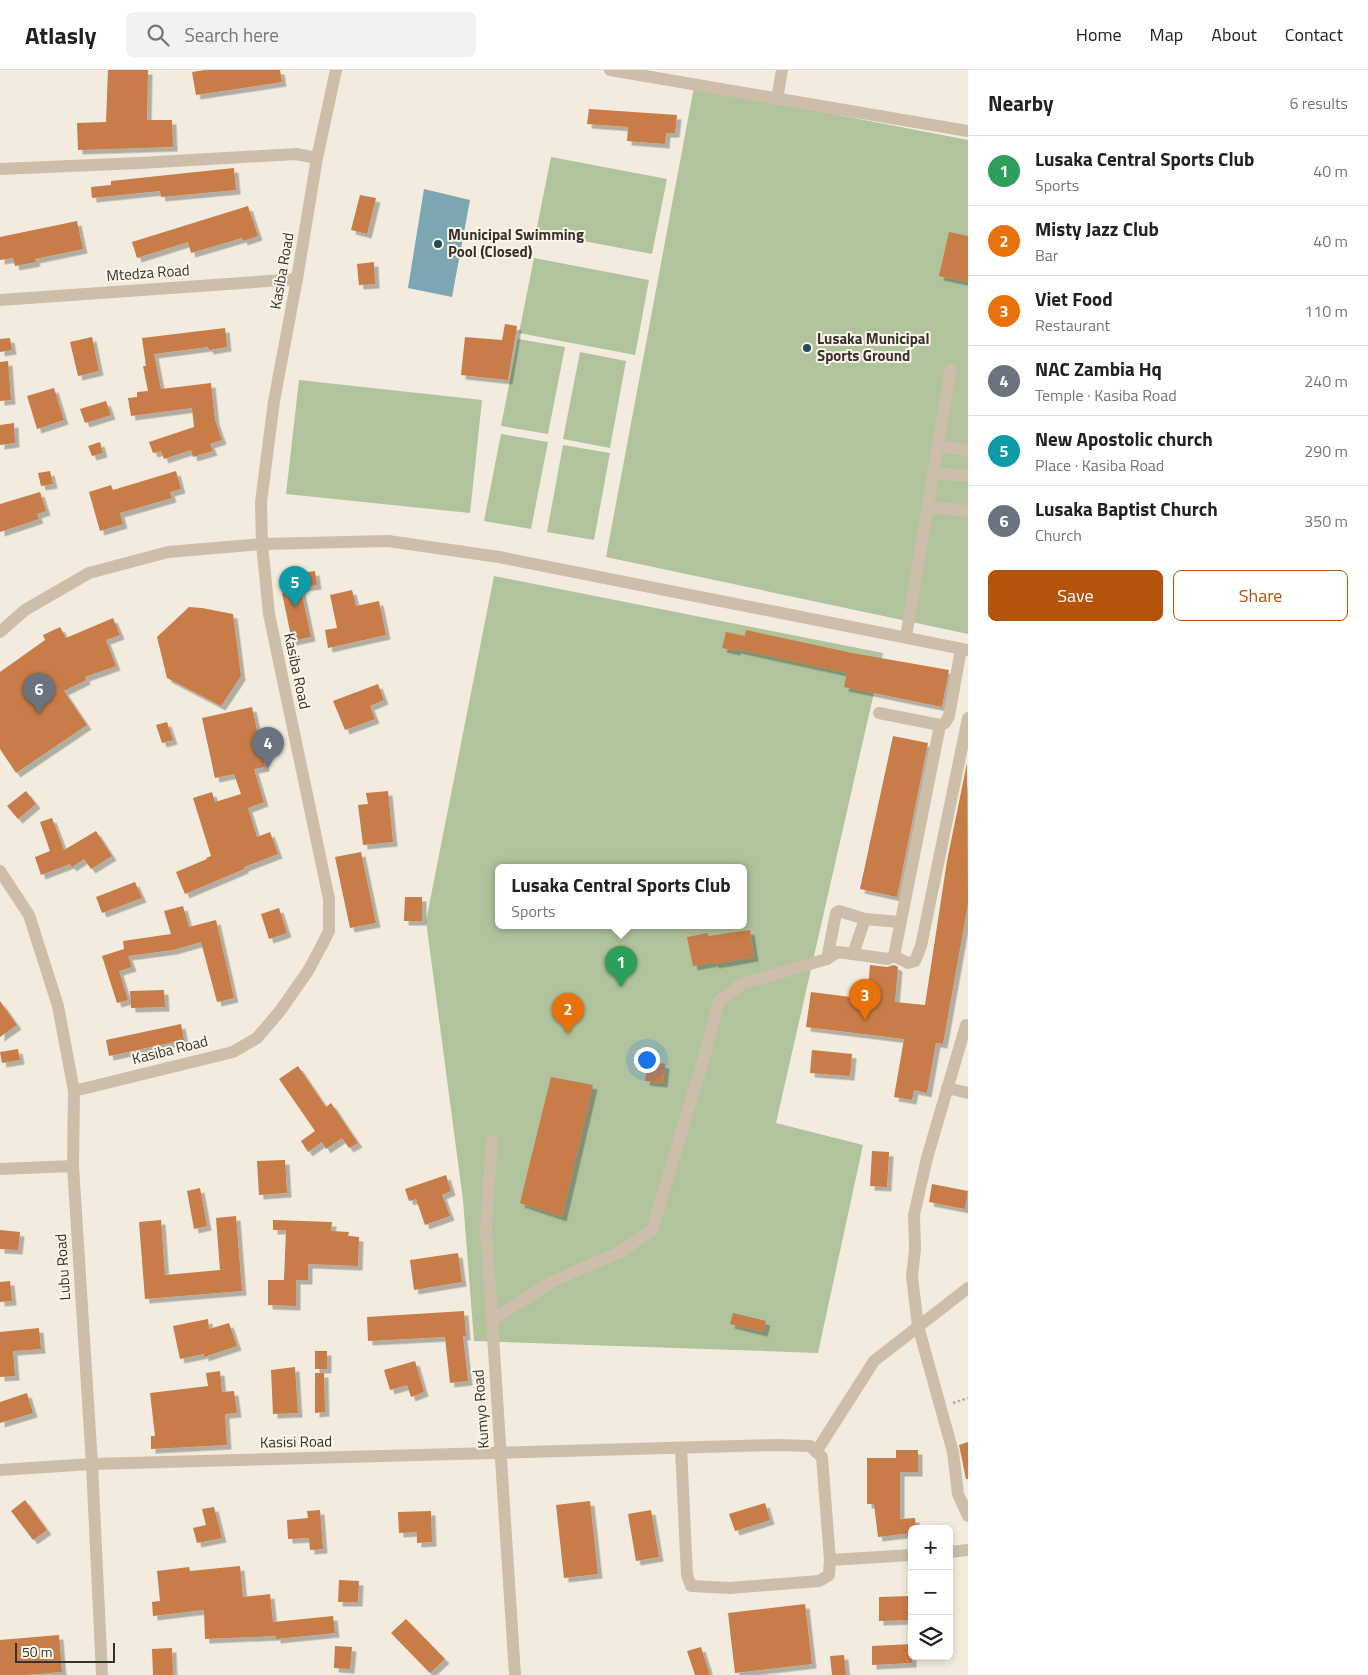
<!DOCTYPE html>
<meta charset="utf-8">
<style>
:root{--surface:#fff;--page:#f2f2f2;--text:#222;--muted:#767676;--line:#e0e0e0;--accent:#b45309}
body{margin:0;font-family:"Titillium Web",sans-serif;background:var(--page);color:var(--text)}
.controls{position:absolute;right:15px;bottom:15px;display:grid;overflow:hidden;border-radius:8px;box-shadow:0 2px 8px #0003}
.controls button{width:45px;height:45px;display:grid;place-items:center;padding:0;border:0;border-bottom:1px solid var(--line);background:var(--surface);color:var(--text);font:25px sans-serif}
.scale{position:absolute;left:15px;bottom:12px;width:100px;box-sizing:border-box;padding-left:5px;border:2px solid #393129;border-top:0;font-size:14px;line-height:18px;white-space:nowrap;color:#393129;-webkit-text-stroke:4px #faf6ea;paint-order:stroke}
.you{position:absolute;left:646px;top:989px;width:18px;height:18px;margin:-12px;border:4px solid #fff;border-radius:50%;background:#1a73e8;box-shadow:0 0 0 8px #1a73e833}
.badge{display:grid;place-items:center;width:32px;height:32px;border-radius:50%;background:var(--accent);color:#fff;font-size:16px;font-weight:700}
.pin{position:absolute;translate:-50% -41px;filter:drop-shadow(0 1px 2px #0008)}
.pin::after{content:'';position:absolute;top:26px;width:18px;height:15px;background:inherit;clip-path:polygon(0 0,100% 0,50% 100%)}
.popup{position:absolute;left:495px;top:794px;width:252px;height:65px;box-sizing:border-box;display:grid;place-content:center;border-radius:8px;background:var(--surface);filter:drop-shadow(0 1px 4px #0005);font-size:16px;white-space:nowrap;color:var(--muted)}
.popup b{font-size:19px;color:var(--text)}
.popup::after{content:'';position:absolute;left:50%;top:100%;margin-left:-10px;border:10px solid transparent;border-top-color:var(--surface)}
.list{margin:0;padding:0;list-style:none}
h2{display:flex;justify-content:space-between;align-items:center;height:65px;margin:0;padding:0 20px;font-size:21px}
h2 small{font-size:16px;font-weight:400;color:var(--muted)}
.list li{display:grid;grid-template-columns:32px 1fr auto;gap:15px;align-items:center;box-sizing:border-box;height:70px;padding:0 20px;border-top:1px solid var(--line)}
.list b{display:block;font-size:19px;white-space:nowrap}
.list p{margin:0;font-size:16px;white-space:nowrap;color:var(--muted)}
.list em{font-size:16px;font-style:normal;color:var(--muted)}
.actions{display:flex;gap:10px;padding:15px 20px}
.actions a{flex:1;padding:11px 0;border:1px solid var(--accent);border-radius:8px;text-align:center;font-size:18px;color:var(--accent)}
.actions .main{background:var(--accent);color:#fff}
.icon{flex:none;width:28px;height:28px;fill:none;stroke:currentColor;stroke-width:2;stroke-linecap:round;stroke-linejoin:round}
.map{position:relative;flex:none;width:968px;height:1605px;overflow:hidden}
header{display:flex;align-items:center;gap:30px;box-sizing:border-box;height:70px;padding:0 25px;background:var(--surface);border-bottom:1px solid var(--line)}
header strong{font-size:24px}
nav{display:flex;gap:28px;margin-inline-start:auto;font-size:18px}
.search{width:350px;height:45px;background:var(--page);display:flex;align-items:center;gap:12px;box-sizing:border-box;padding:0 18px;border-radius:8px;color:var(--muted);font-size:19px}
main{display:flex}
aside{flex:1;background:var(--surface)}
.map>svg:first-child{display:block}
.green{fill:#b0c39d;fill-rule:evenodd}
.water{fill:#7ca6b1}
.building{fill:#c87b47;filter:url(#shadow)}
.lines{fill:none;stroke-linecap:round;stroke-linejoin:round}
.path{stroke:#b8a993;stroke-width:2.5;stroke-dasharray:2.5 2.5;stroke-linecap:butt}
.minor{stroke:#ccbea9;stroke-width:12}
.poi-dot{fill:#1d4d5b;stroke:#faf6ea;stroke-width:2}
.labels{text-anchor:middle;stroke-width:4;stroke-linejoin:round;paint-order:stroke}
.poi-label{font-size:15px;font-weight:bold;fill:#393129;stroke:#faf6ea;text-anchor:start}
.street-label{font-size:15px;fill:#393129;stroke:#faf6ea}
</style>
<header>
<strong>Atlasly</strong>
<div class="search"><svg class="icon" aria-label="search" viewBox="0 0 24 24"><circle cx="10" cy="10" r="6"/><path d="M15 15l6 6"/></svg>Search here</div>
<nav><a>Home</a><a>Map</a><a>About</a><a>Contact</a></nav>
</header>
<main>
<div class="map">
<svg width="968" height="1605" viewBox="0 0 968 1605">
<defs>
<filter id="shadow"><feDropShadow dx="4.5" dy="4.5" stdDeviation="0" flood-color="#0004"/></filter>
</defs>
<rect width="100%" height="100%" fill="#f3ecde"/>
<!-- green -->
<g class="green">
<polygon points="694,17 968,70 968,564 606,487"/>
<polygon points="551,87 667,109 652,184 536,162"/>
<polygon points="534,188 649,210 635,285 519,263"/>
<polygon points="518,269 565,277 548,364 501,356"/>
<polygon points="580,282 626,291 610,378 563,369"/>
<polygon points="299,310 482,330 470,443 286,424"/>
<polygon points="501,364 548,372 531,459 484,451"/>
<polygon points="563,375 610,383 594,470 547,462"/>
<path d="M494,506L883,583L776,1053L863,1075L818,1283L474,1271L463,1130L426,851ZM498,798H744V856H498Z"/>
</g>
<!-- water -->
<polygon class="water" points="424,119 470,130 452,227 408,218"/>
<!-- building -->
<g class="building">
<polygon points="108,0 148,0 147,50 172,50 173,77 78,80 77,53 106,52"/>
<polygon points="205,0 280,0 282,12 196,25 192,2"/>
<polygon points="589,39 677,45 675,63 666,63 665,74 627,71 628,57 587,54"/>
<polygon points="234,98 236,120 161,127 160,121 92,128 91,117 111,115 111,111"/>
<polygon points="360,125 376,128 367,164 351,160"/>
<polygon points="248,136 258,166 243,171 242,168 191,183 188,172 137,188 132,172"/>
<polygon points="77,151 83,179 35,189 36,192 15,196 13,188 0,190 0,167"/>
<polygon points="949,162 968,166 968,212 939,206"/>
<polygon points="374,192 375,214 359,215 357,194"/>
<polygon points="505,254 517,256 508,310 461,305 465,267 502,270"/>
<polygon points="225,258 227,277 209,280 208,277 154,284 161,319 211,313 215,350 222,370 210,374 213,381 193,387 191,380 164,389 161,381 153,383 149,372 194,357 192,338 131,346 128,328 137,327 137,322 148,321 143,296 146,296 142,268"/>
<polygon points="92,267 99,301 78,306 70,272"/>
<polygon points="10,268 12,280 0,282 0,269"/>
<polygon points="8,291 11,330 0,331 0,292"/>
<polygon points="54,318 64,350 37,359 27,326"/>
<polygon points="106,331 111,345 85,353 80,339"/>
<polygon points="14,353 15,373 0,375 0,355"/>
<polygon points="100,372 103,383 92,386 88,376"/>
<polygon points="50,401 53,414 41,416 38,403"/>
<polygon points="176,401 181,419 170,422 172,428 120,443 123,454 100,461 89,422 111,415 113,420"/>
<polygon points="40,422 46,441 37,444 39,449 0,462 0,434"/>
<polygon points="315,501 317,515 296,518 294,504"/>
<polygon points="301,520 311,567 292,571 282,523"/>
<polygon points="352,520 356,536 379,531 386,565 328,578 325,560 337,558 330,525"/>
<polygon points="189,537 202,538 233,544 241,606 221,636 167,608 157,567"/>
<polygon points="113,548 120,565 106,570 116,596 85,607 86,610 64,621 87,655 16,703 0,679 0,602 45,570 43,565 60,557 66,568"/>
<polygon points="746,560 852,583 949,600 942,637 844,617 847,603 736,579 736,581 722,578 726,562 745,566"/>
<polygon points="378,614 384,630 370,636 375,649 345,660 333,631"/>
<polygon points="252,637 265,697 254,699 264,732 248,738 257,767 270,762 278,784 244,797 244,799 185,824 176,802 207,789 206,788 211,786 193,728 212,722 215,732 241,724 234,704 215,708 202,648"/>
<polygon points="167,652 173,670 162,673 156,655"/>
<polygon points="893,666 928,673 897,827 860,819"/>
<polygon points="967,693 968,834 943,974 936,973 927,1023 914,1020 912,1030 894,1027 904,969 806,957 811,922 867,929 870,895 887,897 894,895 898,897 895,932 925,935 947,791"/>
<polygon points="26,721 36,734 18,749 7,736"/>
<polygon points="388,721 393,772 363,775 358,735 368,734 366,723"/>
<polygon points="52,748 64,780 96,761 112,786 91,799 84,789 72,797 70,794 41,805 35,787 50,781 40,752"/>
<polygon points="361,782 376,853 350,858 335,787"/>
<polygon points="135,812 142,828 102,843 96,827"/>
<polygon points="405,827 422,827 422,851 404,851"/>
<polygon points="183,836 189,857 216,850 234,928 217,932 201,872 173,880 128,886 132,897 119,901 128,930 117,933 102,886 124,879 123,871 171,864 164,841"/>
<polygon points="279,838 287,863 269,869 261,844"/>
<polygon points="750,860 754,887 714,894 714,892 693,896 687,867 708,863 708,866"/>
<polygon points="164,920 165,937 131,938 130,921"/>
<polygon points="0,931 17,955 0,967"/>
<polygon points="181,954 184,970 109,986 106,970"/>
<polygon points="18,979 20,990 2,993 0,982"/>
<polygon points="812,980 852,984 850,1006 810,1003"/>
<polygon points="648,992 665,994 663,1013 645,1011"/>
<polygon points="298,996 326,1037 331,1033 358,1073 349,1078 342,1068 326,1079 322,1072 308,1082 301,1071 315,1061 279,1009"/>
<polygon points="551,1007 593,1015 562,1147 520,1133"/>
<polygon points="872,1081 889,1082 887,1117 870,1116"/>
<polygon points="285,1090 287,1123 259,1125 257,1091"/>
<polygon points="446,1105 451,1121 442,1125 450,1146 425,1155 416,1129 409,1131 405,1119"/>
<polygon points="932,1114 968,1121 965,1139 929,1132"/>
<polygon points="200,1118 207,1156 194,1159 187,1121"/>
<polygon points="236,1146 242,1221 145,1229 139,1152 161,1150 165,1205 220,1200 216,1148"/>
<polygon points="273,1150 332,1152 331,1161 349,1162 348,1166 359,1167 358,1196 308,1194 308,1210 296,1210 296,1236 268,1235 268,1210 284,1210 286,1160 273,1160"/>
<polygon points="0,1160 20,1162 18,1180 0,1179"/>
<polygon points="458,1183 462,1212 414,1220 410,1190"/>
<polygon points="10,1211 12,1231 0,1232 0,1212"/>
<polygon points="464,1241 466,1266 463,1266 468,1311 450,1313 445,1267 368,1271 367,1247"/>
<polygon points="733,1243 766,1251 763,1262 730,1254"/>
<polygon points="208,1249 209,1259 229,1253 237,1276 204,1287 204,1284 180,1289 173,1256"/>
<polygon points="39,1258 41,1279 13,1281 15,1306 0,1307 0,1262"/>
<rect x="315" y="1281" width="12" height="18"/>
<polygon points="415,1291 424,1322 411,1327 407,1315 390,1320 384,1300"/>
<polygon points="295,1297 298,1343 273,1344 271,1300"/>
<polygon points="220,1301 222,1322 234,1321 237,1343 225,1344 227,1375 151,1379 151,1366 155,1366 150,1323 208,1316 206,1303"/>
<polygon points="315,1303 324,1303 325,1342 315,1343"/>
<polygon points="27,1323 33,1343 0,1353 0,1332"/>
<polygon points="968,1372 968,1409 966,1409 959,1375"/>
<polygon points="896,1380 918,1380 918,1402 900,1402 900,1449 915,1448 916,1459 912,1459 912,1463 878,1467 874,1434 867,1434 867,1388 896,1388"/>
<polygon points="25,1430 47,1460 33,1470 11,1441"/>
<polygon points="590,1431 598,1504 564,1508 556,1435"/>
<polygon points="765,1433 770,1450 735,1461 729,1444"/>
<polygon points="214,1437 222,1468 197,1473 193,1458 206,1455 202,1439"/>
<polygon points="320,1440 323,1479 310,1480 309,1468 288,1469 287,1450 308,1448 307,1441"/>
<polygon points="651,1440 659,1487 636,1491 628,1444"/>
<polygon points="431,1441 432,1472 417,1473 417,1462 399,1463 398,1442"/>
<polygon points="240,1496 243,1527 270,1524 273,1552 333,1546 335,1563 276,1569 276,1566 205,1569 204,1541 203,1540 153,1546 152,1532 160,1531 157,1501 189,1497 190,1501"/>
<polygon points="339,1510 359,1511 358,1532 338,1532"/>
<polygon points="912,1526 912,1550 879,1551 879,1527"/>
<polygon points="805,1534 812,1594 735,1603 728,1543"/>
<polygon points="406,1549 445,1589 430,1603 391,1563"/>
<polygon points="59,1565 62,1602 26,1605 0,1605 0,1570"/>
<polygon points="912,1574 912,1593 872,1595 872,1576"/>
<polygon points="335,1576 352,1577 350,1599 334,1598"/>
<polygon points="701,1577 710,1605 695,1605 687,1581"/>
<polygon points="172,1578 173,1605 153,1605 152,1579"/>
<polygon points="844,1585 846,1605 832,1605 830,1586"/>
</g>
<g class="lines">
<!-- path -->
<polyline class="path" points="953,1333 968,1328"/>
<!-- minor -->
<g class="minor">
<polyline points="610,0 968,61"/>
<polyline points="777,29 782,0"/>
<polyline points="0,99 140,93 296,84 317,88"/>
<polyline points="0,230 297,209"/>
<polyline points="938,376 968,380"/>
<polyline points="934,403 968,406"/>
<polyline points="928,437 968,441"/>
<polyline points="0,562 25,540 89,503 168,482 262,474 388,471 499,487 968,580"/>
<polyline points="906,567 951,299"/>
<polyline points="961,579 949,646 945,653 940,655 894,886 908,893 915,891 921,876 968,648"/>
<polyline points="879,643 940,655"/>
<polyline points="0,801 29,845 58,936 74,1021 73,1096 92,1394 102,1605"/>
<polyline points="853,884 865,849 900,852"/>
<polyline points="827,889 836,843 839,841 865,849"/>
<polyline points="966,955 927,1088 914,1145 915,1179 912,1207 918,1256 953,1382 958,1424 968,1446"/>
<polyline points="947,1018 968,1023"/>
<polyline points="74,1021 233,982 257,968 280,941 308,901 322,875 329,861 329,829 269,544 262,474 261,432 274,331 297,209 317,88 336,0"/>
<polyline points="492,1071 486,1158 515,1605"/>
<polyline points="0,1099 73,1096"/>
<polyline points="492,1250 553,1211 620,1182 652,1160 705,984 719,931 742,914 827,889 838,882 888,889 894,886"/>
<polyline points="681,1378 687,1505 691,1516 730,1518 819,1511 829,1505 830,1490"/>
<polyline points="816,1382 874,1291 968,1218"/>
<polyline points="0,1400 92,1394 776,1375 810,1376 822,1387 830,1490 912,1485"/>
<polyline points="949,1482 968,1480"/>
</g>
</g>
<!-- markers -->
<g class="poi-dot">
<circle cx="438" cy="174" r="5"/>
<circle cx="807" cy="278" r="5"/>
</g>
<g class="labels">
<!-- poi labels -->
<g class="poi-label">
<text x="448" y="170">Municipal Swimming<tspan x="448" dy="17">Pool (Closed)</tspan></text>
<text x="817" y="274">Lusaka Municipal<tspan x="817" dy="17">Sports Ground</tspan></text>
</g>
<!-- street labels -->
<g class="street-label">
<text transform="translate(282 201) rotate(-80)" y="5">Kasiba Road</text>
<text transform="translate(148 203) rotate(-4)" y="5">Mtedza Road</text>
<text transform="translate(297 601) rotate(78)" y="5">Kasiba Road</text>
<text transform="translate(170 980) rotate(-14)" y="5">Kasiba Road</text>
<text transform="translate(63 1197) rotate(-94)" y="5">Lubu Road</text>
<text transform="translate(481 1339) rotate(-94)" y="5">Kumyo Road</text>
<text transform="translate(296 1372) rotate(-1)" y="5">Kasisi Road</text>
</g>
</g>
</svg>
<div class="controls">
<button>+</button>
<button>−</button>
<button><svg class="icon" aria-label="layers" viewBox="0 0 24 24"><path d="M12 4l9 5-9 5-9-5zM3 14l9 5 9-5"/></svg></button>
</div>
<div class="scale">50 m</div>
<div class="you"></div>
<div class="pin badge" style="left:621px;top:917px;background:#2e9e5b">1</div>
<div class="popup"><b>Lusaka Central Sports Club</b>Sports</div>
<div class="pin badge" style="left:568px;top:964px;background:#e8710a">2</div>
<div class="pin badge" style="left:865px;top:950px;background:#e8710a">3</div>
<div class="pin badge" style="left:268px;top:698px;background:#6b7280">4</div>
<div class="pin badge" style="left:295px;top:537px;background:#0f9aa8">5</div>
<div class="pin badge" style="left:39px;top:644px;background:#6b7280">6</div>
</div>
<aside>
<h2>Nearby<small>6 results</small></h2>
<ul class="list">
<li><span class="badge" style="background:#2e9e5b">1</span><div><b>Lusaka Central Sports Club</b><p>Sports</p></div><em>40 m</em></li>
<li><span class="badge" style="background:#e8710a">2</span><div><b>Misty Jazz Club</b><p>Bar</p></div><em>40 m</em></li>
<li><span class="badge" style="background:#e8710a">3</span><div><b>Viet Food</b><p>Restaurant</p></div><em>110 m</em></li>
<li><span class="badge" style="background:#6b7280">4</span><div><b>NAC Zambia Hq</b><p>Temple · Kasiba Road</p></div><em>240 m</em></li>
<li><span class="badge" style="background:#0f9aa8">5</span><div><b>New Apostolic church</b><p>Place · Kasiba Road</p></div><em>290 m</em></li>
<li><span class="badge" style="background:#6b7280">6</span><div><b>Lusaka Baptist Church</b><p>Church</p></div><em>350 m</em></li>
</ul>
<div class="actions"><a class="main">Save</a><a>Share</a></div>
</aside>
</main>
